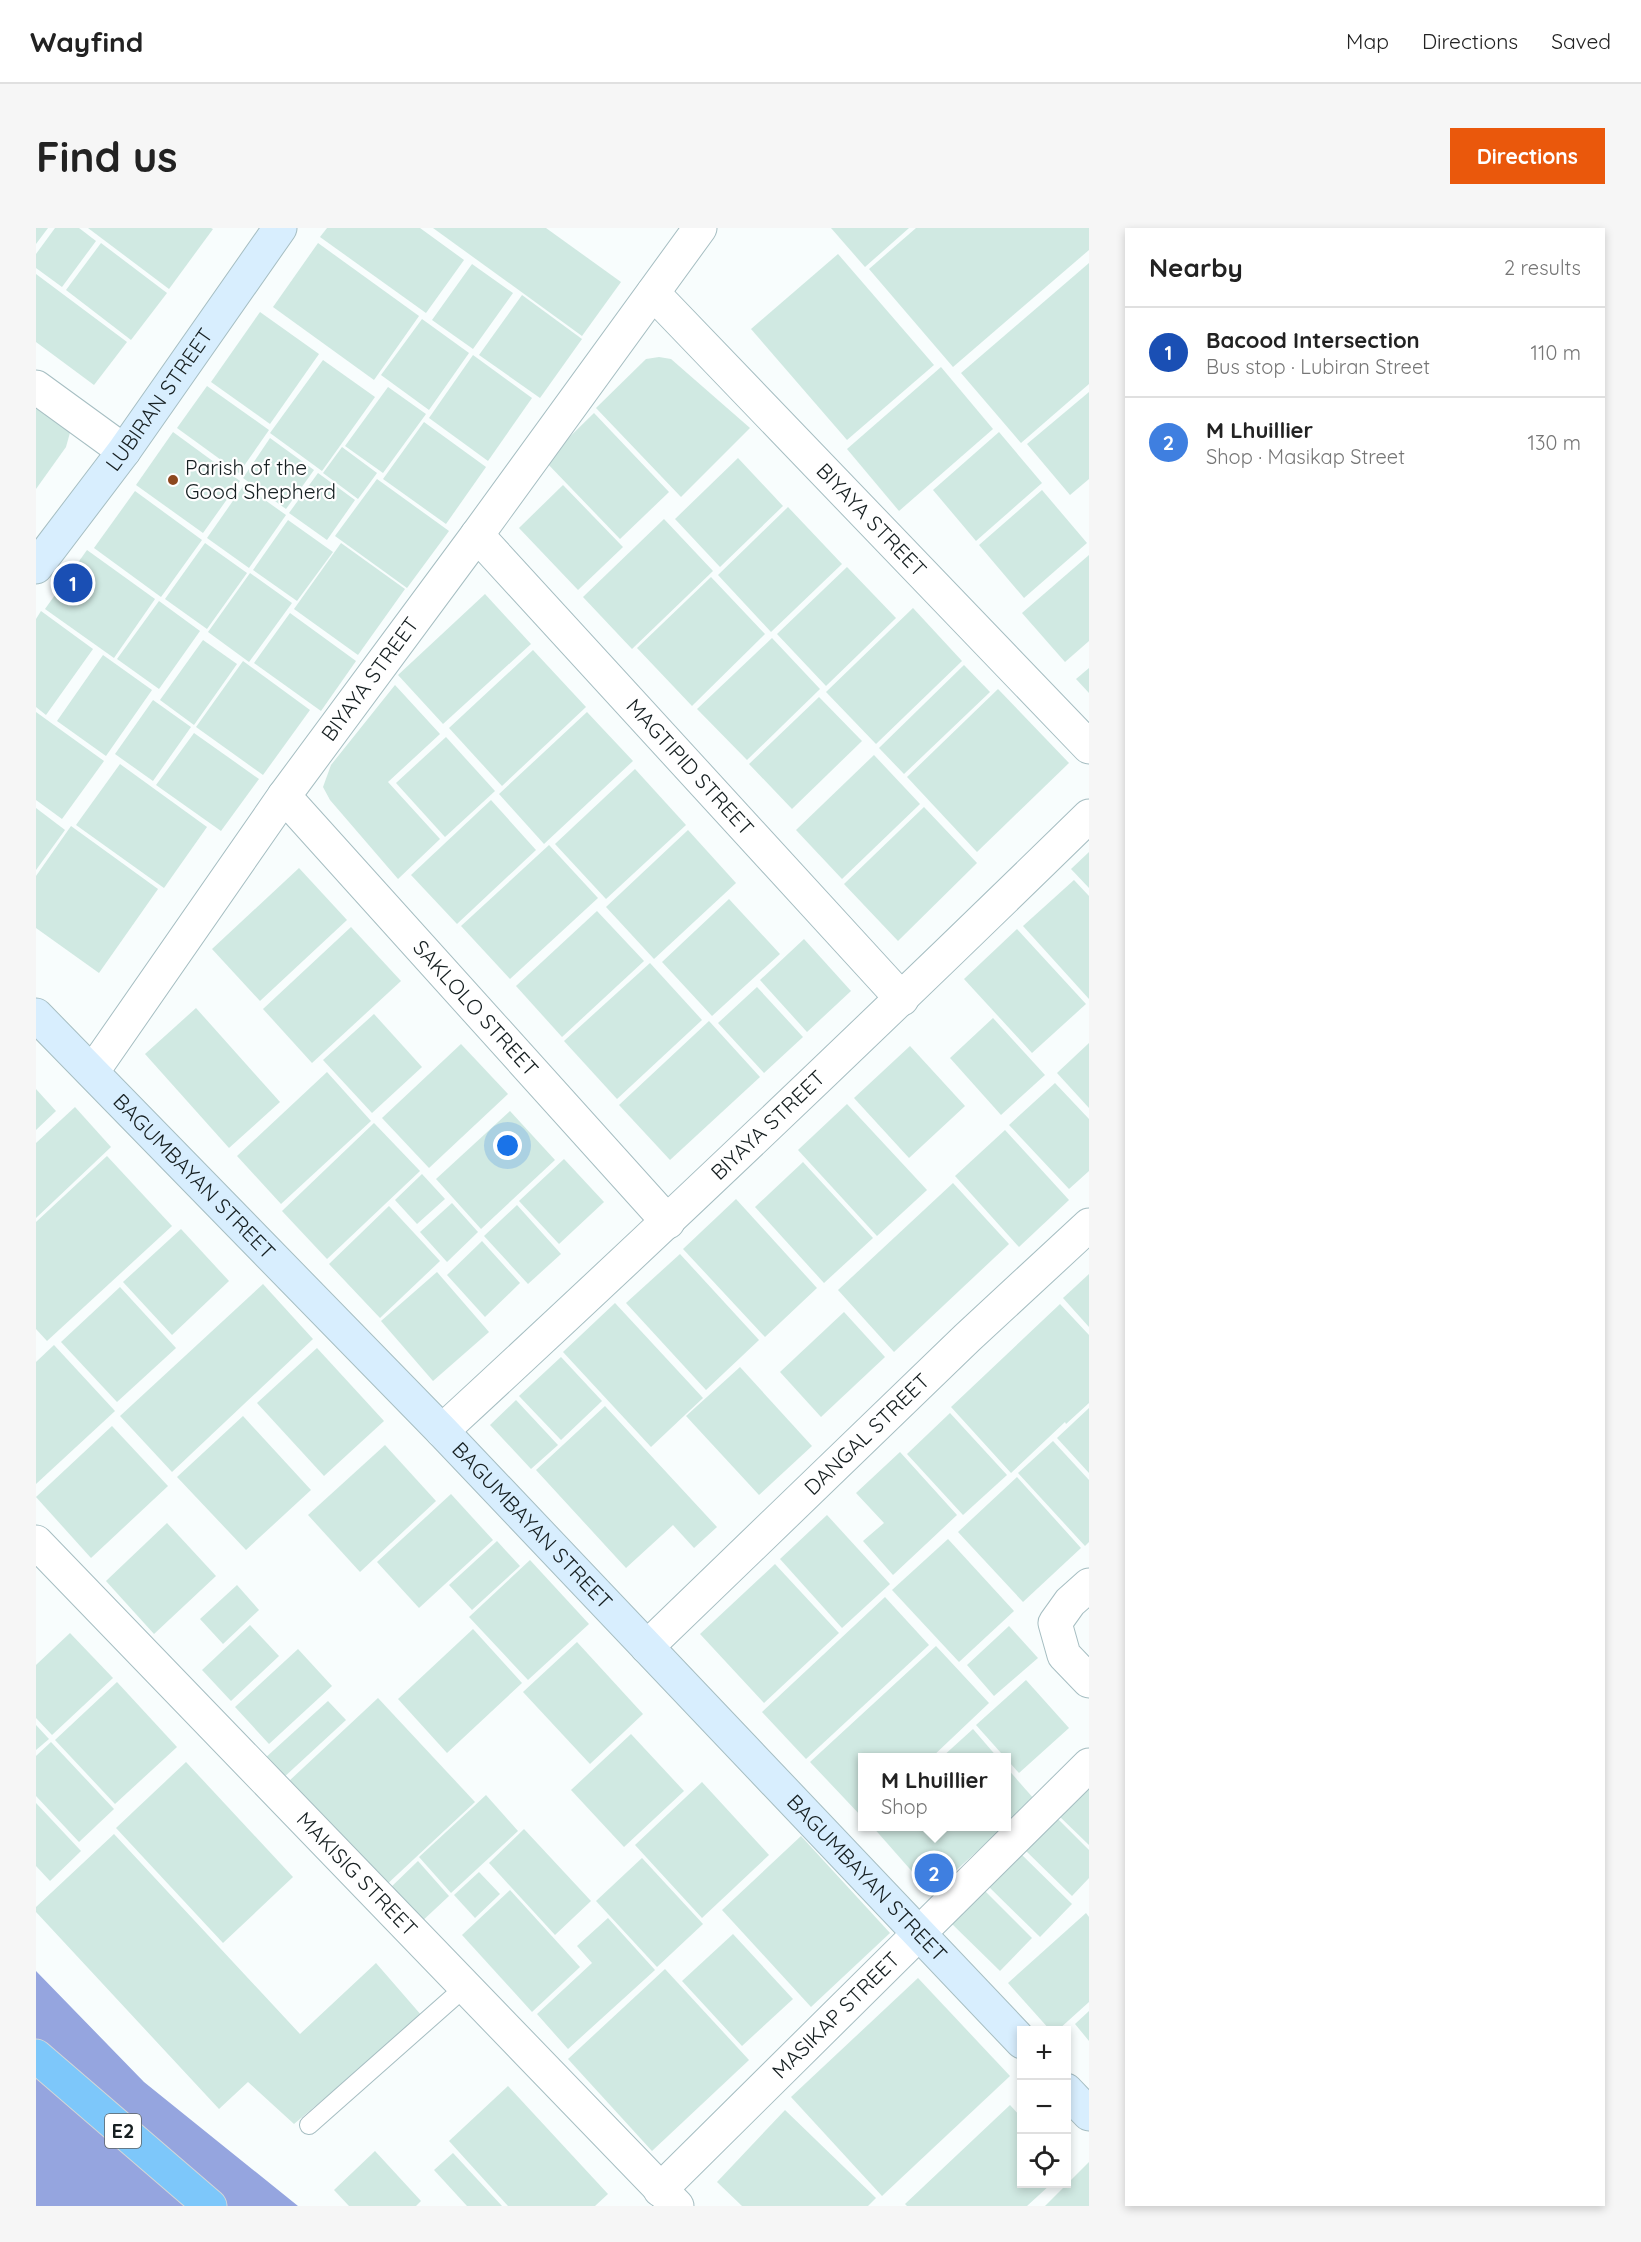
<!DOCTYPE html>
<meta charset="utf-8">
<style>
:root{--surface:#fff;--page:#f6f6f6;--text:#222;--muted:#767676;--line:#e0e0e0;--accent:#ea580c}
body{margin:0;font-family:Quicksand,sans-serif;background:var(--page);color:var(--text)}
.controls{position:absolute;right:18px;bottom:18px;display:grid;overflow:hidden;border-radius:0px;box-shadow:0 3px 9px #0003}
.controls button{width:54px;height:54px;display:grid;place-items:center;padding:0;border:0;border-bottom:2px solid var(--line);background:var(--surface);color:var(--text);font:30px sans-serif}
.you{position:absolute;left:472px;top:918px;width:21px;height:21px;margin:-15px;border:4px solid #fff;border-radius:50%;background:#1a73e8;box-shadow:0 0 0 9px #1a73e833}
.badge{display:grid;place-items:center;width:39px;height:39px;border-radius:50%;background:var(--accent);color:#fff;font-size:20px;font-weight:700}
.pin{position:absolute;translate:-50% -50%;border:3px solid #fff;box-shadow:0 2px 6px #0006}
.popup{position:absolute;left:822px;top:1525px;width:153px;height:78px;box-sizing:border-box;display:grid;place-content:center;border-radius:0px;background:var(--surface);filter:drop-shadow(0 2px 4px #0005);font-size:20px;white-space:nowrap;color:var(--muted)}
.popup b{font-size:22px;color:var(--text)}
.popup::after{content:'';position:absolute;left:50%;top:100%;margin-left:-12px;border:12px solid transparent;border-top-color:var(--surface)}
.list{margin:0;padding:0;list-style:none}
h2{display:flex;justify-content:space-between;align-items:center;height:78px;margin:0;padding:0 24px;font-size:26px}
h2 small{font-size:20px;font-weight:400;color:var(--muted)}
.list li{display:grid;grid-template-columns:39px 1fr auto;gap:18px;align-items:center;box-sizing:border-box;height:90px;padding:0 24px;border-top:2px solid var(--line)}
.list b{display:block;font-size:22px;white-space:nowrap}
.list p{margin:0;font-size:20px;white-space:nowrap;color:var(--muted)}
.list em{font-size:20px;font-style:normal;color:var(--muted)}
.icon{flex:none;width:33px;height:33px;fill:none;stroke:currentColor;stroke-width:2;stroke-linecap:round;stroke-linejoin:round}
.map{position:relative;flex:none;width:1053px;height:1978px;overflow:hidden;border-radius:0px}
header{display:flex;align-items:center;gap:36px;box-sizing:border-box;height:84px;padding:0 30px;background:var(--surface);border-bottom:2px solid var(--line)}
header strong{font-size:28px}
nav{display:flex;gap:33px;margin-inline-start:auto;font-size:21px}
.intro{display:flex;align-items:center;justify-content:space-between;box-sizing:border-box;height:144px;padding:0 36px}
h1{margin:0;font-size:42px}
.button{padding:15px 27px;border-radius:0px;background:var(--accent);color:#fff;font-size:21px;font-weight:700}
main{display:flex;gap:36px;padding:0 36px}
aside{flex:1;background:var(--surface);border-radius:0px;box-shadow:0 3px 9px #0003}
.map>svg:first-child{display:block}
.water{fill:#95a5df}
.building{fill:#d0e9e2}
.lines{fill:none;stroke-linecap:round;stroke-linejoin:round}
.lane-casing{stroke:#a6bec2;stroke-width:20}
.street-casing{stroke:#a6bec2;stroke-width:35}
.secondary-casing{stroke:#a6bec2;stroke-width:35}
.highway-casing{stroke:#d5d7d7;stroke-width:35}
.lane{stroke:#fff;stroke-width:18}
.street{stroke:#fff;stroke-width:33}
.secondary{stroke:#d8eefe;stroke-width:33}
.highway{stroke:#7dc7fa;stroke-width:33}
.poi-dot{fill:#8d481e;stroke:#fff;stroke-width:2}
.labels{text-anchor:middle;stroke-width:4.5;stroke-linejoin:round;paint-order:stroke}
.shield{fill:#fff;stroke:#5c6264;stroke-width:1.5}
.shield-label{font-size:20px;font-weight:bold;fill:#161f21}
.street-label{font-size:21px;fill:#161f21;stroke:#fff}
.poi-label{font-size:21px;fill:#161f21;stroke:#fff;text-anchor:start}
</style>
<header>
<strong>Wayfind</strong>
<nav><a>Map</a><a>Directions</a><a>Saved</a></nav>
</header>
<div class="intro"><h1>Find us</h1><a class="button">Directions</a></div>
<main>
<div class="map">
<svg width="1053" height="1978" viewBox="0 0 1053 1978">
<rect width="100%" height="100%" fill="#f8fdfd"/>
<!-- water -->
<polygon class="water" points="0,1743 108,1854 262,1978 0,1978"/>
<!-- building -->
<g class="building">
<polygon points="0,0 12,0 0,16"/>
<polygon points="19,0 43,0 60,13 26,59 0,40 0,26"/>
<polygon points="52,0 175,0 177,1 133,61"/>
<polygon points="291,0 384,0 428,32 390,85 284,9"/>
<polygon points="397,0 510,0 585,54 546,108"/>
<polygon points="795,0 873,0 829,39"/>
<polygon points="880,0 1053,0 1053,22 917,139 833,41"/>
<polygon points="65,15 131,65 95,112 30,62"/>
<polygon points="282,15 383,88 338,152 237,79"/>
<polygon points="802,26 898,137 811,212 715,101"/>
<polygon points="1053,35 1053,156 985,215 925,145"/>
<polygon points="436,36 477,65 437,121 396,92"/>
<polygon points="0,46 91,114 58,157 0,114"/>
<polygon points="486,67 546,111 504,170 443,127"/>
<polygon points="224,84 283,126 234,196 175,154"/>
<polygon points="386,91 433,125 393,182 345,147"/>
<polygon points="437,127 496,170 452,233 393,190"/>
<polygon points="623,129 635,131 714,200 645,269 560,180 610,131"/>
<polygon points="287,132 339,169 286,243 234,205"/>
<polygon points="905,139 957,201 863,283 811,221"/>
<polygon points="171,158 233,202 203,245 141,200"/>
<polygon points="352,159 390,186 347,245 309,218"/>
<polygon points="1053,164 1053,251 1034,267 991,216"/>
<polygon points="0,166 35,201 30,219 0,261"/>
<polygon points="558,185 633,264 584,311 509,233"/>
<polygon points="388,194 450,239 410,296 347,251"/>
<polygon points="137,204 204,253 167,305 100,257"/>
<polygon points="963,204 1006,255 940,313 897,262"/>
<polygon points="234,210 278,242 250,281 207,250"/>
<polygon points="306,219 341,245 322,271 287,245"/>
<polygon points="702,230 747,278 684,339 639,291"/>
<polygon points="282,245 319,272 291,312 253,285"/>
<polygon points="341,251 413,303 371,360 299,308"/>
<polygon points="208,257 250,287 213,340 171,310"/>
<polygon points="527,257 587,319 542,362 483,300"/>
<polygon points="1006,262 1051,315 988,370 943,317"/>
<polygon points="99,263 166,312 125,369 58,320"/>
<polygon points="752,279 806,336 735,404 682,347"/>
<polygon points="628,291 677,343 596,421 547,369"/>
<polygon points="252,292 297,324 261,373 217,342"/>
<polygon points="169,315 211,345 171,401 129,371"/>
<polygon points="305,315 369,361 322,427 258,381"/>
<polygon points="51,322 119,371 78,430 9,381"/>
<polygon points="1053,327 1053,413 1029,434 986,385"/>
<polygon points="811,339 860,390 790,458 741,406"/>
<polygon points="214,345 256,375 213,434 172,404"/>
<polygon points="675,349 729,406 656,478 601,420"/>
<polygon points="449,366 495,416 407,496 362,447"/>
<polygon points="123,373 164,403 123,461 81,431"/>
<polygon points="877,380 926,433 840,516 790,464"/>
<polygon points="5,383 57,421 10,487 0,479 0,391"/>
<polygon points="254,385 320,433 285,483 218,435"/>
<polygon points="736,410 784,461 711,532 661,481"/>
<polygon points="167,412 201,436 158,497 124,472"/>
<polygon points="497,422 550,479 466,558 413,500"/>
<polygon points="67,427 116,462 70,528 21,493"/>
<polygon points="207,433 274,482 227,547 160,499"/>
<polygon points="928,437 954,464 868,546 843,520"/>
<polygon points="1053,440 1053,465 1040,451"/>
<polygon points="359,457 404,506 352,554 404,611 362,651 294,572 287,559 295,537"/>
<polygon points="962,461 1033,535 941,624 871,549"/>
<polygon points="783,469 826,513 756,581 713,536"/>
<polygon points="117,472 155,499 117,553 79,526"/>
<polygon points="0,484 68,533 26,591 0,572"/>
<polygon points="551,484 597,533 508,616 463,566"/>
<polygon points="158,505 223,551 185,603 120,557"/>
<polygon points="410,509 459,563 409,609 360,555"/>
<polygon points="838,527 884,576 806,651 760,602"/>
<polygon points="84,536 171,599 128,660 40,597"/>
<polygon points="599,541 650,597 570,671 519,616"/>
<polygon points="455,572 500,622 421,696 375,647"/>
<polygon points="888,579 941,635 862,713 808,656"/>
<polygon points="0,580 29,602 0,642"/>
<polygon points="35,598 122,661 63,745 0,700 0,648"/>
<polygon points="652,602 700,655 618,731 570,679"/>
<polygon points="513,617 562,670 474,751 425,698"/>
<polygon points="1053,624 1053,660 1035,641"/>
<polygon points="263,640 311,692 224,773 176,721"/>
<polygon points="1038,652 1053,668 1053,771 987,698"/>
<polygon points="693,671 744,726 676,788 626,734"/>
<polygon points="561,683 608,733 526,809 480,758"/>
<polygon points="315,699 365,753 276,835 227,781"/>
<polygon points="981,701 1050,776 996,825 928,751"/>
<polygon points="768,711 815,763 771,804 724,752"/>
<polygon points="614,735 666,792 581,871 528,813"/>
<polygon points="721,759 767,809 728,845 682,795"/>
<polygon points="160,780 244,874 193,920 109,826"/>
<polygon points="338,786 386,839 336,885 287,832"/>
<polygon points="957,790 1009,847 965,887 914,830"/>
<polygon points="673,793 724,849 634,932 583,877"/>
<polygon points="1053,815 1053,880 1021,845"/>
<polygon points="425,816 472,866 393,940 346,890"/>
<polygon points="874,818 929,878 873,930 818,870"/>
<polygon points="291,844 335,893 245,976 201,928"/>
<polygon points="1019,855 1053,891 1053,943 1033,961 973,897"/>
<polygon points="0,861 20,883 0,902"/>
<polygon points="811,876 891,962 841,1008 762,922"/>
<polygon points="39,879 75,919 0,990 0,915"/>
<polygon points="474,883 519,932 445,1001 400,951"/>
<polygon points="338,895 384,943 291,1031 246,983"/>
<polygon points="969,902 1033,972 983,1019 919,948"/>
<polygon points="71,928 136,998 11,1113 0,1101 0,994"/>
<polygon points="528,931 568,974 523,1016 483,973"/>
<polygon points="767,934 837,1010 788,1055 719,979"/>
<polygon points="386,946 409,971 381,996 359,972"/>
<polygon points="917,955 973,1016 858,1124 802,1062"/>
<polygon points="700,971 781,1060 729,1109 647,1021"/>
<polygon points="416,975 442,1004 411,1034 384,1004"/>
<polygon points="481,977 525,1026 492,1056 448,1008"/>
<polygon points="353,978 404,1033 344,1090 293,1036"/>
<polygon points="145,1001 193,1053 136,1107 87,1054"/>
<polygon points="446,1013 484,1055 449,1089 411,1047"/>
<polygon points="644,1026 723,1112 670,1162 590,1075"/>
<polygon points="401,1044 453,1104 397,1153 345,1093"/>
<polygon points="1053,1046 1053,1099 1027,1070"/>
<polygon points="227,1056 277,1111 136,1244 84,1188"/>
<polygon points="84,1059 140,1120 81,1174 25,1114"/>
<polygon points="579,1075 667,1170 615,1219 527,1124"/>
<polygon points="1024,1076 1053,1107 1053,1175 1030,1196 1029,1194 975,1245 915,1179"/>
<polygon points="808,1084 849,1129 785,1189 744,1144"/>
<polygon points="18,1117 79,1183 0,1256 0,1134"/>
<polygon points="281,1120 348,1193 288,1248 221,1175"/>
<polygon points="525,1129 566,1173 525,1212 483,1168"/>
<polygon points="704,1139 776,1218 723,1267 650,1188"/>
<polygon points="480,1172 522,1217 495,1241 454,1197"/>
<polygon points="569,1178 681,1299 658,1320 637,1297 590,1340 500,1242"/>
<polygon points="1053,1180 1053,1245 1021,1210"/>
<polygon points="914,1185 971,1247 927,1287 871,1226"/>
<polygon points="207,1188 275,1262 210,1322 141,1249"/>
<polygon points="76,1198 132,1258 55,1330 0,1269"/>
<polygon points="1017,1213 1053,1252 1053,1314 1049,1318 982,1245"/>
<polygon points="349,1217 400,1273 324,1344 272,1287"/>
<polygon points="864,1224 921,1287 857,1347 827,1313 848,1295 820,1265"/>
<polygon points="981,1249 1045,1320 987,1374 922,1304"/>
<polygon points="415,1266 457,1312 383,1380 341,1334"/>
<polygon points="791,1287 854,1356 806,1400 744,1331"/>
<polygon points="131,1295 180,1348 118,1406 70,1353"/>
<polygon points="912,1311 978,1383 923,1434 856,1362"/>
<polygon points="461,1313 484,1338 436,1382 413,1357"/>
<polygon points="494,1332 553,1396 492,1452 433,1389"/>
<polygon points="739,1336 803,1405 728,1475 664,1406"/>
<polygon points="201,1357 223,1382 187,1416 164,1391"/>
<polygon points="849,1369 893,1417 770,1531 726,1484"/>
<polygon points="214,1397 243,1428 195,1473 166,1442"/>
<polygon points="973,1398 1002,1430 958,1468 931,1437"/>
<polygon points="437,1401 486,1455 411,1525 362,1471"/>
<polygon points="34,1405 77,1450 16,1507 0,1490 0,1437"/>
<polygon points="541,1414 607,1486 554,1536 487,1464"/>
<polygon points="900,1418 953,1475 895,1530 826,1530 826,1589 774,1534"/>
<polygon points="262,1421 296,1458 233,1516 199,1479"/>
<polygon points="990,1452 1033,1500 983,1545 940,1497"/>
<polygon points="81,1454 141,1519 79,1576 19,1512"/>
<polygon points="342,1470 439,1574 348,1659 252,1554"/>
<polygon points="292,1473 310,1492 246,1551 228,1531"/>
<polygon points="0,1497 13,1511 0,1522"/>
<polygon points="937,1501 962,1530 905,1530"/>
<polygon points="595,1506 648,1563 588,1619 535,1562"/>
<polygon points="15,1514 78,1581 43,1614 0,1568 0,1528"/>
<polygon points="150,1534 257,1649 187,1715 80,1600"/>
<polygon points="970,1539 999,1572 970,1598"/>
<polygon points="1053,1552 1053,1617 1021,1586"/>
<polygon points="666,1554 733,1627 666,1690 599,1617"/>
<polygon points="450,1567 482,1603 415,1665 383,1629"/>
<polygon points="0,1575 45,1623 14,1653 0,1638"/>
<polygon points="1019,1588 1053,1622 1053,1650 1036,1668 987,1620"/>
<polygon points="836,1598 969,1598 895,1665"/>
<polygon points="488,1601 555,1673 519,1707 453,1635"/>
<polygon points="78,1606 264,1806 340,1735 386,1788 258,1896 212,1854 183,1881 0,1684 0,1679"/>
<polygon points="765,1608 854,1705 775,1779 686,1682"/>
<polygon points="983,1624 1036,1676 1004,1709 951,1657"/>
<polygon points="606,1630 667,1696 621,1739 560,1673"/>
<polygon points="382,1633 413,1668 383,1696 352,1662"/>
<polygon points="443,1644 464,1666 439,1690 418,1667"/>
<polygon points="947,1661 996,1710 964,1743 915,1695"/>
<polygon points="474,1662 544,1739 496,1784 426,1707"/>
<polygon points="1050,1685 1053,1689 1053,1774 1022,1802 1014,1802 972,1755"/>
<polygon points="572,1690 619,1742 532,1821 501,1786 556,1735 541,1718"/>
<polygon points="697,1706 757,1771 706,1818 646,1753"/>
<polygon points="629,1741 713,1832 616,1923 532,1831"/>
<polygon points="882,1750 974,1848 846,1968 755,1869"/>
<polygon points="1053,1783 1053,1813 1039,1796"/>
<polygon points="472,1858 572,1966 559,1978 472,1978 413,1913"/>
<polygon points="974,1877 986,1890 986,1956 1015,1956 991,1978 871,1978 869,1976"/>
<polygon points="749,1882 840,1970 832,1978 706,1978 681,1954"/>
<polygon points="339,1923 385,1973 380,1978 313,1978 298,1962"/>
<polygon points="417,1925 466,1978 431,1978 398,1942"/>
<polygon points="1053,1934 1053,1978 1009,1978"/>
</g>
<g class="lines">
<defs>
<polyline id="lane" points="273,1897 429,1759"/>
<g id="street">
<path id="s1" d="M617,65L1053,519"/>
<polyline points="0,159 88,223"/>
<path id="s2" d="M441,307L866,771"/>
<path id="s3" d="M248,568L632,994"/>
<path id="s4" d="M57,843L248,568L441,307L664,0"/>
<path id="s5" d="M406,1203C625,1001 840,796 1053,588"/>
<path id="s6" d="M0,1314L641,1978"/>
<polyline points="1053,1357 1034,1374 1019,1395 1028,1427 1053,1453"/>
<path id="s7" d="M611,1419L931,1110L1053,997"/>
<path id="s8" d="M624,1962L1053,1537"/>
</g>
<g id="secondary">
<path id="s9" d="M0,339L88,223L244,0"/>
<path id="s10" d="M0,787L406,1203L986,1814"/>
<polyline points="1030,1862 1053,1886"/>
</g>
<polyline id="highway" points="0,1828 174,1978"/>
</defs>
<!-- lane casing -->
<use href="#lane" class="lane-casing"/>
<!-- street casing -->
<use href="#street" class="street-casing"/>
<!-- secondary casing -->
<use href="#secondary" class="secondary-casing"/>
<!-- highway casing -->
<use href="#highway" class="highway-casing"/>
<!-- lane -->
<use href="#lane" class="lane"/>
<!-- street -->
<use href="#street" class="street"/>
<!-- secondary -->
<use href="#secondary" class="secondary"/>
<!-- highway -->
<use href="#highway" class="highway"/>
</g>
<!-- markers -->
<circle class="poi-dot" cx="137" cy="252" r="6"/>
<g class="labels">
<!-- shield labels -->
<rect class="shield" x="69" y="1886" width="36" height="34" rx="4.5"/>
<g class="shield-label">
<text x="87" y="1910">E2</text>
</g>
<!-- street labels -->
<g class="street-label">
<text dy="7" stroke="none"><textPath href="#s9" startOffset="208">LUBIRAN STREET</textPath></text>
<text dy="7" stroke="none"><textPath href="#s1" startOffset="315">BIYAYA STREET</textPath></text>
<text dy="7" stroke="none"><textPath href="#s4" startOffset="480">BIYAYA STREET</textPath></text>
<text dy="7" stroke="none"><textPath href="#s2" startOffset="315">MAGTIPID STREET</textPath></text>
<text dy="7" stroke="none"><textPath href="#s3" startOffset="286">SAKLOLO STREET</textPath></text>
<text dy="7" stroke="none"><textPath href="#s5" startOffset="447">BIYAYA STREET</textPath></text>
<text dy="7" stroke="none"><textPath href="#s10" startOffset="226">BAGUMBAYAN STREET</textPath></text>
<text dy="7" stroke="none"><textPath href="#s7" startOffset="306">DANGAL STREET</textPath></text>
<text dy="7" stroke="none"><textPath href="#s10" startOffset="712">BAGUMBAYAN STREET</textPath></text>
<text dy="7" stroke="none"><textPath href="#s6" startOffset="462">MAKISIG STREET</textPath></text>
<text dy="7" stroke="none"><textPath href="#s10" startOffset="1198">BAGUMBAYAN STREET</textPath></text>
<text dy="7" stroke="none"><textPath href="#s8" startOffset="248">MASIKAP STREET</textPath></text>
</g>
<!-- poi labels -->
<g class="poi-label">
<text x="149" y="247">Parish of the<tspan x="149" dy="24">Good Shepherd</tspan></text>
</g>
</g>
</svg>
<div class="controls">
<button>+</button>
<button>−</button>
<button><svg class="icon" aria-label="locate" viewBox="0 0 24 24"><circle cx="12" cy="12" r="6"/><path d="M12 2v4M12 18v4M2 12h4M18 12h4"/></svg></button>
</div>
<div class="you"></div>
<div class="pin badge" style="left:37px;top:355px;background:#1a4fb4">1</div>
<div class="pin badge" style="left:898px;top:1645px;background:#3f7fe0">2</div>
<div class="popup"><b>M Lhuillier</b>Shop</div>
</div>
<aside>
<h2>Nearby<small>2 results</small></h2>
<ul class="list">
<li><span class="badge" style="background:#1a4fb4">1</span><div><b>Bacood Intersection</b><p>Bus stop · Lubiran Street</p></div><em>110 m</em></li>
<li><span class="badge" style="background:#3f7fe0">2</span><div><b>M Lhuillier</b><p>Shop · Masikap Street</p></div><em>130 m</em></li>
</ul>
</aside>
</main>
